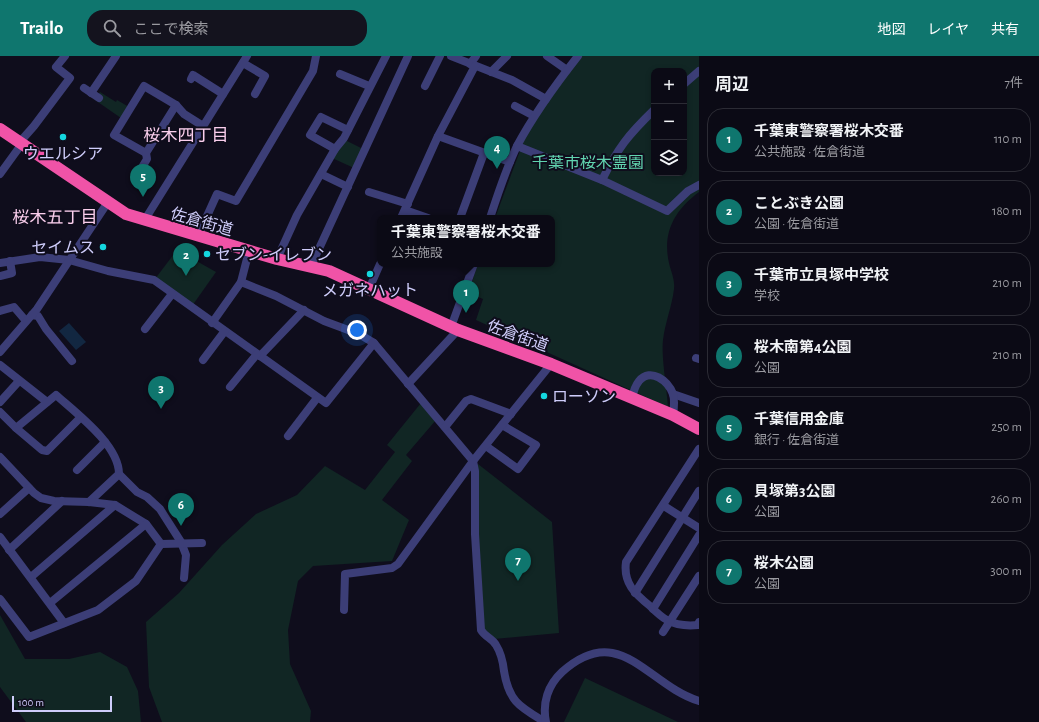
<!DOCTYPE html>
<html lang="ja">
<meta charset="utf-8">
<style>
:root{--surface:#0b0a15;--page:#14131e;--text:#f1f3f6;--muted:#9a9aa0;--line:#2b2b34;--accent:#0f766e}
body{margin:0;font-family:"Alegreya Sans","Noto Sans JP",sans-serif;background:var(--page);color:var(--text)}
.controls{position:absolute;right:12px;top:12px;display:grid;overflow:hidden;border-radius:8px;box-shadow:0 2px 6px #0003}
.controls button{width:36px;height:36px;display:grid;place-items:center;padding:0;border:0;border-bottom:1px solid var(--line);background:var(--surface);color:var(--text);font:20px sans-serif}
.scale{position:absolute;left:12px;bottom:10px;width:100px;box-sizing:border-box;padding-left:4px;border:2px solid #cfcdfb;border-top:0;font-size:11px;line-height:14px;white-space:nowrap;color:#cfcdfb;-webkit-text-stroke:3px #0f0d1c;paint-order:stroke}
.you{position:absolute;left:357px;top:274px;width:14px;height:14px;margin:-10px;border:3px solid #fff;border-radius:50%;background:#1a73e8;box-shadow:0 0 0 6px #1a73e833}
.badge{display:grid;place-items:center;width:26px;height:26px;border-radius:50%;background:var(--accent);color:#fff;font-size:13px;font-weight:700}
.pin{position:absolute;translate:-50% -33px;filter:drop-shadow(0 1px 2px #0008)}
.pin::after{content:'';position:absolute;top:21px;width:14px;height:12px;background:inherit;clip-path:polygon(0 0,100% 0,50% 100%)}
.popup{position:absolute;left:377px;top:159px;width:178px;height:52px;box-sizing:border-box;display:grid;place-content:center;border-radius:8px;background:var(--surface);filter:drop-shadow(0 1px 3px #0005);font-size:13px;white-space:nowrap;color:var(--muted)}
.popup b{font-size:15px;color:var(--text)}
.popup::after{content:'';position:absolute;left:50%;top:100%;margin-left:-8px;border:8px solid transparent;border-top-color:var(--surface)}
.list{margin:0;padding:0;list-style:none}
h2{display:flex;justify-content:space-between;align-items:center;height:52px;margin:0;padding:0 16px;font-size:17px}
h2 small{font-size:13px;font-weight:400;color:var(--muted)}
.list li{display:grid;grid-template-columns:26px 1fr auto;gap:12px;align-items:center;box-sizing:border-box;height:64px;margin:0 8px 8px;padding:0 8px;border:1px solid var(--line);border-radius:16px}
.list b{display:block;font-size:15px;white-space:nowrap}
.list p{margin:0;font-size:13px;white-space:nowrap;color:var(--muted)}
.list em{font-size:13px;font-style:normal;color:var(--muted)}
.icon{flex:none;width:22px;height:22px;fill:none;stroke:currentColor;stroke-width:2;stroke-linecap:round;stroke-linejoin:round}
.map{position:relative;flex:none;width:699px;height:666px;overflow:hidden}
header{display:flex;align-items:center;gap:24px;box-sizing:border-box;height:56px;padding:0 20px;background:var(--accent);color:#fff}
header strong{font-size:19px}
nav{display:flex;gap:22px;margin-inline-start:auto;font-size:14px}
.search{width:280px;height:36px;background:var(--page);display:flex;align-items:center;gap:10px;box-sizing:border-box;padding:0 14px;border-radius:16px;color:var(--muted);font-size:15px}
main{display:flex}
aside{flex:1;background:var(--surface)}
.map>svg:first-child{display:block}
.green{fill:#112624;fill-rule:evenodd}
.water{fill:#122741}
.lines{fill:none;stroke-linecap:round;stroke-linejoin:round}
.minor{stroke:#3c3e77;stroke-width:8}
.highway{stroke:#f053a7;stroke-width:12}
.poi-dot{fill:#14d7df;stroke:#0f0d1c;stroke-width:1.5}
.labels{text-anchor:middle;stroke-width:4;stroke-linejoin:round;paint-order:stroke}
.poi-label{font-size:16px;fill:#cfcdfb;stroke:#0f0d1c}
.park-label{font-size:16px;fill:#61d3af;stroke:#0f0d1c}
.street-label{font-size:16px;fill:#cfcdfb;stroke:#0f0d1c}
.neighbourhood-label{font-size:17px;fill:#fbcfed;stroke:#0f0d1c}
</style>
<header>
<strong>Trailo</strong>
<div class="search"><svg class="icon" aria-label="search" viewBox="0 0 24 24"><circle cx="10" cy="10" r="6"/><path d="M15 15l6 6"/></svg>ここで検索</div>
<nav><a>地図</a><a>レイヤ</a><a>共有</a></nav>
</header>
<main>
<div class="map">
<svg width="699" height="666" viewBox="0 0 699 666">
<rect width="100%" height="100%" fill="#0f0d1c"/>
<!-- green -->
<g class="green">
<path d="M579,0H699V136C675,154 662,176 669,207C671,216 675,223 674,233C672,250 665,267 663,284C661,300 667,334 668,351L476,264L483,243L468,237L478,208H552V162H495L527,76ZM654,15H684V117H654Z"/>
<polygon points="100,36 116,46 117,44 129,51 121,62 95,44"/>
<polygon points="345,84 363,93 354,112 332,102"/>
<polygon points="177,194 216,216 192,250 155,223"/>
<polygon points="421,347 436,364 406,399 412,405 382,444 409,464 392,505 313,510 298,525 288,574 290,608 311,655 310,666 162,666 149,631 146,566 179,537 222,489 256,458 297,439 325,410 365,434 395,396 387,389"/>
<polygon points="478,408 552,466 559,577 494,583 483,576 476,473 476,411"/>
<polygon points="0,559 25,603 69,603 100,596 127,611 138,635 141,666 26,666 0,631"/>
<polygon points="585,622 678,666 564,666"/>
</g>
<!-- water -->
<polygon class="water" points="69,267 86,286 76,294 59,275"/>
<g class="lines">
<!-- minor -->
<g class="minor">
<polyline points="451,0 512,24 546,43"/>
<polyline points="547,0 567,14"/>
<polyline points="243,7 265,20 255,38"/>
<polyline points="470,8 476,0"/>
<polyline points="491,16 507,0"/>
<polyline points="340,18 369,30"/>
<polyline points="191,23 193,19 223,38"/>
<polyline points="684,28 699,15"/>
<polyline points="425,30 440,0"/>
<polyline points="84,32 99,42"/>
<polyline points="91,37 116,0"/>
<polyline points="515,50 534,60"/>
<polyline points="438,80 510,106"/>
<polyline points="19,87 34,70 70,22 56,11 65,0"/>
<polyline points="517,90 602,124 667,155 688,135 699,129"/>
<polyline points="335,93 310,79 321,61 348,74"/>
<polyline points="146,97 114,79 144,30 176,49 184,58 203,70"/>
<polyline points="0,118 21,89"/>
<polyline points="321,118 348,131"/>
<polyline points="135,123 147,103 146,97 176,49"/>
<path d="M602,124C618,92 628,79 654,54"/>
<polyline points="369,136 408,148"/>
<polyline points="405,154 428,162"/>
<polyline points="401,162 438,80 475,10"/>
<polyline points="460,162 484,97"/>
<path d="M490,162C498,137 506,113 517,90C534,58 556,28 578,0"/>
<polyline points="144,165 247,0"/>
<polyline points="198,180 217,138 236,145 313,15 316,0"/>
<polyline points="277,203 297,159 335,93 344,82 386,0"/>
<polyline points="0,207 40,201 69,204 108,215 154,224 326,347 374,287"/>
<polyline points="311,210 408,0"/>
<polyline points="0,220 12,217 10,205"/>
<path d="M241,226L276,240L324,265L359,278L374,287L473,405L475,415V478L481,574C485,581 492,582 496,589C501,597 503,606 504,615C509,646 520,651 545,666"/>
<polyline points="369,233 380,208"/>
<polyline points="0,255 14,251 26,265"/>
<polyline points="32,259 38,260 46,273 72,305"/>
<polyline points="212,267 241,226 249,195"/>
<polyline points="451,271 474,208"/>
<polyline points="145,273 172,238"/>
<polyline points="0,296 37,253 108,146"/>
<polyline points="260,300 304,254"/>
<polyline points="696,302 699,303"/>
<polyline points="203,304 224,276"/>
<polyline points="0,309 47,346"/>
<polyline points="408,328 458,274"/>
<polyline points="230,331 257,298"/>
<polyline points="673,338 699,347"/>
<path d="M632,343C633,337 635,330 639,325C651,311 668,325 673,338C675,345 674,352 673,359"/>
<polyline points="0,346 19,325"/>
<path d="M0,356L16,372L56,339C76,357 119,389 119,418L89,446"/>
<polyline points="445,371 466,345 471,343 511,358"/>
<polyline points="16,372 42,394 47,395 80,362"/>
<polyline points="288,380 317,342"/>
<polyline points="486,390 518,413 536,389 502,369"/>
<path d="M699,393L626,506C623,527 635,538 650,550C655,555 661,561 667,564C676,569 688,570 698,569L699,566"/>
<polyline points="0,401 34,437 41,442 54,445 89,446 115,449 146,468 161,488"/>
<polyline points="77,414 105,386"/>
<polyline points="119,418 137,436 147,441 160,453 181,486 186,499 184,522"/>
<polyline points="664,450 699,472"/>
<polyline points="0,458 29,432"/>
<polyline points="0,481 64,567"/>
<polyline points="161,488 202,487"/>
<polyline points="9,494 62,445"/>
<polyline points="31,521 115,449"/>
<polyline points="635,537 699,435"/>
<polyline points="0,543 29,581 98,554 136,525 161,488"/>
<polyline points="50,547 146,468"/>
<polyline points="653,553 699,479"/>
<polyline points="344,554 345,518 392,512 398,508 473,405 551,308"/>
<polyline points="663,576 699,520"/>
<path d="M546,666C542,647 548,629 562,616C620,564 647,629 699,645"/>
</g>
<!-- highway -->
<polyline class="highway" points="0,73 126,158 277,203 329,215 458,274 551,308 673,359 699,373"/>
</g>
<!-- markers -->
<g class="poi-dot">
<circle cx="63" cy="81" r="4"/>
<circle cx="103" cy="191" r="4"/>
<circle cx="207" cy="198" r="4"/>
<circle cx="370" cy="218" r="4"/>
<circle cx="544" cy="340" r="4"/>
</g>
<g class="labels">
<!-- poi labels -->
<g class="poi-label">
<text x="63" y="103">ウエルシア</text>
<text x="95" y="197" text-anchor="end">セイムス</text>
<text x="215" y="204" text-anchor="start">セブン-イレブン</text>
<text x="370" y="240">メガネハット</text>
<text x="552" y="346" text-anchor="start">ローソン</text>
</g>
<!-- park labels -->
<g class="park-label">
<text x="588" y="112">千葉市桜木霊園</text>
</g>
<!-- street labels -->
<g class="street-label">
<text transform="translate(202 165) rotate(16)" y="6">佐倉街道</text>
<text transform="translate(518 279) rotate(20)" y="6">佐倉街道</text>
</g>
<!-- neighbourhood labels -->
<g class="neighbourhood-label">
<text x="186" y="85">桜木四丁目</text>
<text x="55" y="167">桜木五丁目</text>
</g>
</g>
</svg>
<div class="controls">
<button>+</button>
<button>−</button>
<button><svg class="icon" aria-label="layers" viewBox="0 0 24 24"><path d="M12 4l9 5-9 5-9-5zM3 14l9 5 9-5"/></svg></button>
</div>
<div class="scale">100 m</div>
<div class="you"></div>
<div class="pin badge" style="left:466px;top:257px">1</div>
<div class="popup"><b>千葉東警察署桜木交番</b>公共施設</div>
<div class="pin badge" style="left:186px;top:220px">2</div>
<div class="pin badge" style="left:161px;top:353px">3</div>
<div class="pin badge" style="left:497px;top:113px">4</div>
<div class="pin badge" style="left:143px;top:141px">5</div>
<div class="pin badge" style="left:181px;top:470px">6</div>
<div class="pin badge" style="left:518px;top:525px">7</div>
</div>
<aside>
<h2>周辺<small>7件</small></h2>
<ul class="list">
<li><span class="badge">1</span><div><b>千葉東警察署桜木交番</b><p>公共施設 · 佐倉街道</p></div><em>110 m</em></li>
<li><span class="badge">2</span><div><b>ことぶき公園</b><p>公園 · 佐倉街道</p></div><em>180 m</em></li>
<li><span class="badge">3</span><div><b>千葉市立貝塚中学校</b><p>学校</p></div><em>210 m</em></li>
<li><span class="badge">4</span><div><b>桜木南第4公園</b><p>公園</p></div><em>210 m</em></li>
<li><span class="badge">5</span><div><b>千葉信用金庫</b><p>銀行 · 佐倉街道</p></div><em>250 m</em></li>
<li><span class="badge">6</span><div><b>貝塚第3公園</b><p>公園</p></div><em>260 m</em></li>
<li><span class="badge">7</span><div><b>桜木公園</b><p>公園</p></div><em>300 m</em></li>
</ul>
</aside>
</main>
